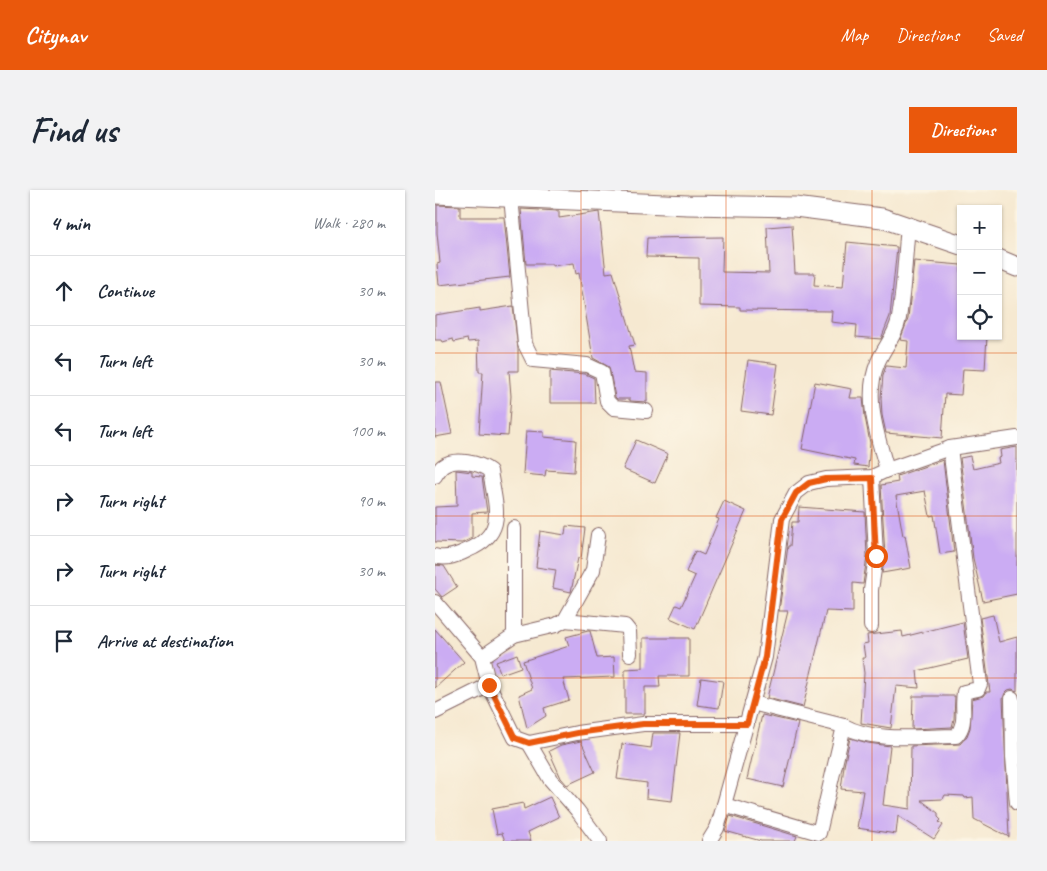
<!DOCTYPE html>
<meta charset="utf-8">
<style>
:root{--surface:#fff;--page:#f2f2f3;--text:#1f2937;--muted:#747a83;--line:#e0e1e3;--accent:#ea580c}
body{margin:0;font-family:Caveat,sans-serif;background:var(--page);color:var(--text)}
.controls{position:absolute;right:15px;top:15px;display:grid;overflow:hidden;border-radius:0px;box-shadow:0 1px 4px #0004}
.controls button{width:45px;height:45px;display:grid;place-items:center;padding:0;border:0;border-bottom:1px solid var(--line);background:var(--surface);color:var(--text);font:25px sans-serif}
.stop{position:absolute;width:15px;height:15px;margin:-11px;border:4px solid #ea580c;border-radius:50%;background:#fff}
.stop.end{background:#ea580c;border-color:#fff;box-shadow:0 1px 5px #0008}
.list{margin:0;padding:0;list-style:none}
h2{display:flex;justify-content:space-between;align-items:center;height:65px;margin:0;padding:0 20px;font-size:21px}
h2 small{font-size:16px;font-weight:400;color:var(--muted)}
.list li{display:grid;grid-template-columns:32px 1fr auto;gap:15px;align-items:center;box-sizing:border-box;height:70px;padding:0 20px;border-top:1px solid var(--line)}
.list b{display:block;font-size:19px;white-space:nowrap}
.list em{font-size:16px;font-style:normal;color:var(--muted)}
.icon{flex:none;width:28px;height:28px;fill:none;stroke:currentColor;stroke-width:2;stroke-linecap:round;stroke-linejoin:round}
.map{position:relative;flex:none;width:582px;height:651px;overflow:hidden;border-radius:0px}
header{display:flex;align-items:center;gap:30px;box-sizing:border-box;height:70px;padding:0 25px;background:var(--accent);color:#fff}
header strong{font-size:24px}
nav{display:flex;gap:28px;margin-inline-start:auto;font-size:18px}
.intro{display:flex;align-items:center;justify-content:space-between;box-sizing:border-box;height:120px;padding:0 30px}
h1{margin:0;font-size:35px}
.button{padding:12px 22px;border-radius:0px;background:var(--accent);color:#fff;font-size:18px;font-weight:700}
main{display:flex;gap:30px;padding:0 30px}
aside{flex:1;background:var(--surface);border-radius:0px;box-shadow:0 1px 4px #0004}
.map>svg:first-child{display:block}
.building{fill:#cbacf3}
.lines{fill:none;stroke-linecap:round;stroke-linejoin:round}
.street-casing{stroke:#866665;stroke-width:16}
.secondary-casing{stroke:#866665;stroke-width:21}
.street{stroke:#fff;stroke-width:14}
.secondary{stroke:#fff;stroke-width:19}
.route{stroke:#ea580c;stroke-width:6}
.grid{fill:none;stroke:#e0560e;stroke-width:1;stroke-opacity:0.55}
</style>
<header>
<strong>Citynav</strong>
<nav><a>Map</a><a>Directions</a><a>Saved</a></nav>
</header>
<div class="intro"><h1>Find us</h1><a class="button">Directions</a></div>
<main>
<aside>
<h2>4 min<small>Walk · 280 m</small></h2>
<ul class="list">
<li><svg class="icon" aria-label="ahead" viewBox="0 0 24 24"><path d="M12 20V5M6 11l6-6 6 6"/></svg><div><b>Continue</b></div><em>30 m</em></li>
<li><svg class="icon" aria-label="left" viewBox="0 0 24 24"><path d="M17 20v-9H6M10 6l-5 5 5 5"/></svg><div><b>Turn left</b></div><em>30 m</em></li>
<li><svg class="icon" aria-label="left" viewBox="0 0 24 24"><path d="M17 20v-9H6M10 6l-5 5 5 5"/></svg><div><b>Turn left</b></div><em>100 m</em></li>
<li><svg class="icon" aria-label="right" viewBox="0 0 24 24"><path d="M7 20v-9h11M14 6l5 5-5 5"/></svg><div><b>Turn right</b></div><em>90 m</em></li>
<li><svg class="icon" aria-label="right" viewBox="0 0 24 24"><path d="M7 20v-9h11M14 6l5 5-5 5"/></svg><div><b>Turn right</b></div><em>30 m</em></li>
<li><svg class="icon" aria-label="arrive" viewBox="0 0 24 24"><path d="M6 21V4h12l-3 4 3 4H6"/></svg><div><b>Arrive at destination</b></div></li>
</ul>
</aside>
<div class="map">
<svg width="582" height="651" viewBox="0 0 582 651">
<rect width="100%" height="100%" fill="#fcf5e5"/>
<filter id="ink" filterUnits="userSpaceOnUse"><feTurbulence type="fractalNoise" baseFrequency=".02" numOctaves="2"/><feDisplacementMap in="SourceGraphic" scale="10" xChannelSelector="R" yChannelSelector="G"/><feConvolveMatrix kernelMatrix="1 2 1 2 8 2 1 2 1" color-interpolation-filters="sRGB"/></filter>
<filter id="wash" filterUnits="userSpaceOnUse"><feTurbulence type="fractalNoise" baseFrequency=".0096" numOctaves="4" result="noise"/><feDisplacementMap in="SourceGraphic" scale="20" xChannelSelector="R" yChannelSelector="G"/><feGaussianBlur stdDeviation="1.12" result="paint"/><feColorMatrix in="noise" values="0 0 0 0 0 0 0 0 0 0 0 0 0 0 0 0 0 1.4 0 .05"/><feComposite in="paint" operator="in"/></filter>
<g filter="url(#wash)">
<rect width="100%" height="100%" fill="#f6e9d1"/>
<g id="blocks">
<!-- building -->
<g class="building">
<polygon points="2,15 25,16 25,27 69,27 75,87 4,95 2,74 5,73 2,43"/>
<polygon points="86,19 124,21 124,28 164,22 171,83 178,82 200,155 194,156 199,182 212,183 212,212 195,211 195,209 182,209 180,207 174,177 158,168 144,83 141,84 139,73 117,76 117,74 91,74"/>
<polygon points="357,35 360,83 380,83 379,95 408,97 412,52 462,57 455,126 446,149 421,147 422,135 396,132 397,121 305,120 305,117 264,116 264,68 211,67 212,48 288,47 287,82 334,83 332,37"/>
<polygon points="479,71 526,75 526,146 552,146 550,180 528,179 526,205 510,204 507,248 451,243 447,225 446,208 448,185 451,176 471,178 473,151 465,150 473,129"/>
<polygon points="78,116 83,159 83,181 74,181 76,206 73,246 44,244 48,182 44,182 43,151 33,152 32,149 19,152 18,149 8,152 7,150 0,150 0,125 45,118 45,121"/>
<polygon points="313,170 343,174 336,225 306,221"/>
<polygon points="115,181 150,184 159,188 160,213 115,213"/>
<polygon points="0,192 6,192 17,244 0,247"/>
<polygon points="380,192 417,199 415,208 428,208 430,227 435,253 433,277 419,275 420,270 367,259"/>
<polygon points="91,241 109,242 109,247 141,250 139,282 111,280 110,286 88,284"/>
<polygon points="201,250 233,264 220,293 188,279"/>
<polygon points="582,257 582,404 548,411 538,368 525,268 535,266 538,279 564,273 563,268 566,267 565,260"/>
<polygon points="508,270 519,362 505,364 499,325 495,326 490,301 461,306 468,346 470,345 476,378 447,383 450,366 446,295 463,292 462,286"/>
<polygon points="21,280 37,282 37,286 47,287 52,322 37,323 37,348 27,353 0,352 0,317 22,316"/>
<polygon points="289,311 311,321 260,439 235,428 241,415 246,417 260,386 251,382 260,361 269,365 284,329 281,328"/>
<polygon points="364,317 430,322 432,366 428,394 418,393 418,422 391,421 368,517 332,508 353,421 344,421 353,356 355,356 357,332 363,332"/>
<polygon points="131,336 150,338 146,369 143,368 136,402 118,398 121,380 101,377 105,341 130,345"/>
<polygon points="0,375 9,376 22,397 7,407 0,399"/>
<polygon points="558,425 564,452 582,447 582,501 577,499 573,500 570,503 568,508 574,647 539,629 538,607 530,608 529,606 510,605 508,609 486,610 503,623 503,627 506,630 504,632 508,635 499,649 463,626 461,644 422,638 428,601 406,599 409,576 415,548 433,553 455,556 448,615 475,619 476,556 525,554 532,546 535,538 537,509 548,506 551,502 555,502 545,428"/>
<polygon points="528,432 533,469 482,481 484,498 461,496 456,538 426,533 429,483 427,468 430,468 428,454 433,453 432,445 467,441 468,447"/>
<polygon points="0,439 29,472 0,498"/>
<polygon points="153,441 155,441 162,468 179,467 180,487 128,489 134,510 109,518 111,526 92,538 84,505 97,499 88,471 134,456 131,447"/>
<polygon points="208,448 254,448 254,486 224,486 225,497 210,497 210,524 190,524 190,479 208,478"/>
<polygon points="82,464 86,477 66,484 61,472"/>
<polygon points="266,488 288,491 284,518 262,515"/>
<polygon points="478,506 520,506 519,529 517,537 477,539"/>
<polygon points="327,525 363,533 348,597 312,589"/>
<polygon points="218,543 245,543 237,611 211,608 212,593 182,589 187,554 216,558"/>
<polygon points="146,551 160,582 132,595 126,588 114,561 126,555"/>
<polygon points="115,607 124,627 93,642 96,651 70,651 67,643 62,644 57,619 88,613 89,619"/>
<polygon points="295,626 362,646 360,651 326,651 290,641"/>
</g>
</g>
</g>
<g filter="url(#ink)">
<use href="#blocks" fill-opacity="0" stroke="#866665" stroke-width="1"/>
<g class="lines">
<defs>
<g id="street">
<polyline points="76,7 90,154 98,170 152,175 167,182 172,211 179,218 211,221"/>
<path d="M452,280C443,247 428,206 443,172C450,156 461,145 464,128C469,98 470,67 473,36"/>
<path d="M0,286C2,283 5,278 8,276C20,267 45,273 55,281C60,316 73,343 33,360C23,365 11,370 0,366"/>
<polyline points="0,412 47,467 54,495 80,548 94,553 142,543 208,534 312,534"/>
<polyline points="130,430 190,436 194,441 195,464"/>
<polyline points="436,436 436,400 441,366 437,287"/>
<polyline points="79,445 79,338"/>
<polyline points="47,467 79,445 121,435 130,430 158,380 163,345"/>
<polyline points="577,508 578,567 582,613"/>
<path d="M317,513L409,536C440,553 486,546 521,546C533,533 526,518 529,502L543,499L545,494L515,258"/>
<polyline points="0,522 54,495"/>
<polyline points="94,553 115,589 142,620 165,651"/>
<polyline points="289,615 384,643 409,536"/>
<polyline points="274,651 282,638 287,622 330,467 347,329 361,303 374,293 391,289 437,287 452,280 515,258 582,248"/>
</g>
<g id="secondary">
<polyline points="0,4 253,15 360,17 447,28 526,55"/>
<polyline points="563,69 582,77"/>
</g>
</defs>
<!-- street casing -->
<use href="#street" class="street-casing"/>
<!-- secondary casing -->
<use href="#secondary" class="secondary-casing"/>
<!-- street -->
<use href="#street" class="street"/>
<!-- secondary -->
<use href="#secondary" class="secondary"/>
</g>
</g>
<g class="lines" filter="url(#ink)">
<!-- route -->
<polyline class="route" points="54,495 80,548 94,553 142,543 208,534 312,534 330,467 347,329 361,303 374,293 391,289 437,288 441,366"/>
</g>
<!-- grid -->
<path class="grid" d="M146,0V651M291,0V651M437,0V651M0,163H582M0,326H582M0,488H582"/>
</svg>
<div class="controls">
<button>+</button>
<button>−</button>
<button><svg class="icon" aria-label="locate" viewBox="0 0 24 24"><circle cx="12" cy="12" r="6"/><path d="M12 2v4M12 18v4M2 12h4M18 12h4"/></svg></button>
</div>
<div class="stop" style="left:441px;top:366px"></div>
<div class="stop end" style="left:54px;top:495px"></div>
</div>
</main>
